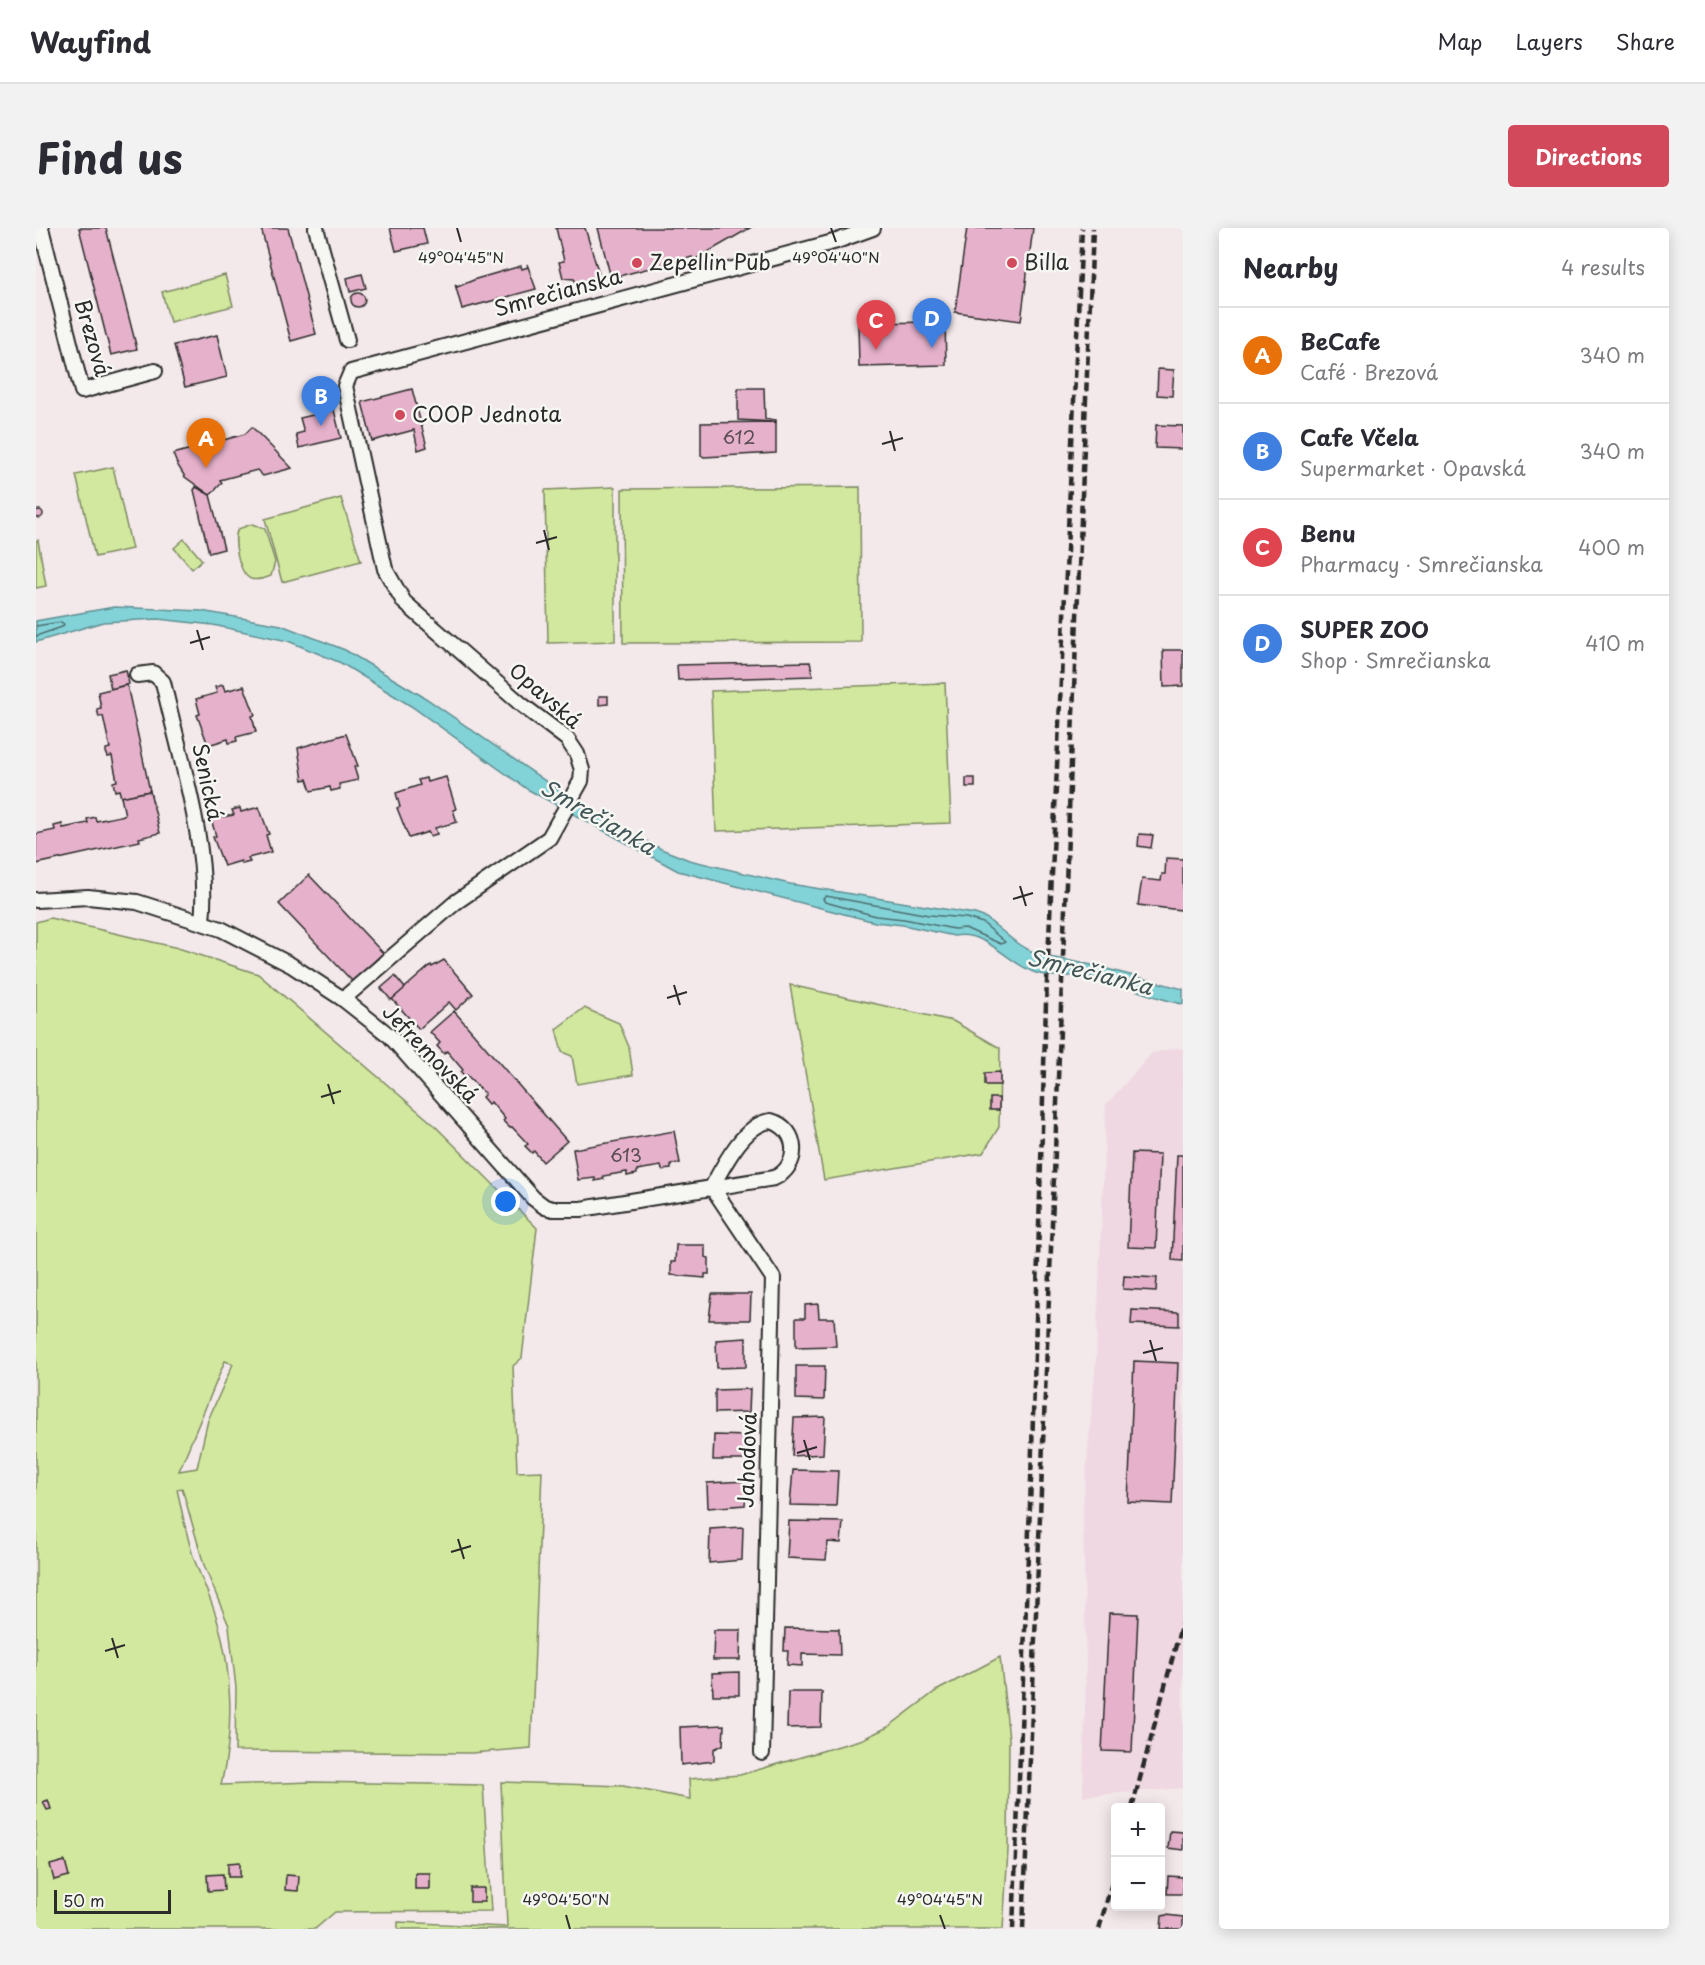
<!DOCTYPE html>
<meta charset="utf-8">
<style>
:root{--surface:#fff;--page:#f2f2f3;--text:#2b2b33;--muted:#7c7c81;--line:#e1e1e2;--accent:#d1495b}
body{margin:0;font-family:"Playpen Sans",sans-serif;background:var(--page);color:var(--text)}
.controls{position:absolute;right:18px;bottom:18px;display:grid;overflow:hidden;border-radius:6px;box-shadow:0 3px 15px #0003}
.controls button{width:54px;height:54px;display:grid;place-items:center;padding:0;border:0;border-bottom:2px solid var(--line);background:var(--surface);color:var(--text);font:30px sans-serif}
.scale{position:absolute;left:18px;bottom:15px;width:117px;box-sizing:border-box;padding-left:6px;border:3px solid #2b2b2b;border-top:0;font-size:16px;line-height:21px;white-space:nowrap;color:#2b2b2b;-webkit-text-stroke:4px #f6f6f2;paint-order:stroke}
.you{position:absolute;left:470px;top:974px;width:21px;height:21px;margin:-15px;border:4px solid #fff;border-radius:50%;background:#1a73e8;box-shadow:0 0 0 9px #1a73e833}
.badge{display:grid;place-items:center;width:39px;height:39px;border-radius:50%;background:var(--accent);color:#fff;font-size:20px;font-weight:700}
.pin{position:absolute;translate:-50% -50px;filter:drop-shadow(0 2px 3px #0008)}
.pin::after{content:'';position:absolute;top:32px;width:21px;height:18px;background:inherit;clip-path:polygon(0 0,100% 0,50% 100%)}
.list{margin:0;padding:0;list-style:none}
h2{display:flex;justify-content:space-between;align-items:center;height:78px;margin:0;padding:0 24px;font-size:26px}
h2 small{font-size:20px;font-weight:400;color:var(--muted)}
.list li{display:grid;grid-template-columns:39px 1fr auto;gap:18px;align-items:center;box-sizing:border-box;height:96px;padding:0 24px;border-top:2px solid var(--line)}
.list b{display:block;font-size:22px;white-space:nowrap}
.list p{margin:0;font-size:20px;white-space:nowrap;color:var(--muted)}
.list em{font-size:20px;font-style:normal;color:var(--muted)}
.map{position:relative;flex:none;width:1147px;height:1701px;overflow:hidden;border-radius:6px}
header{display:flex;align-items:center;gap:36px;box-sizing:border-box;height:84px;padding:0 30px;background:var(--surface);border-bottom:2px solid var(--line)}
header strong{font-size:28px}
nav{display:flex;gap:33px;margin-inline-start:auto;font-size:21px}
.intro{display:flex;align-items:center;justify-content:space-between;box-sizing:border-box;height:144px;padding:0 36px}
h1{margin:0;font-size:42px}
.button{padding:15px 27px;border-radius:6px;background:var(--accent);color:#fff;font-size:21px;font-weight:700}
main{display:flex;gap:36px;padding:0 36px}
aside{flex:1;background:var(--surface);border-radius:6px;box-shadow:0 3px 15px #0003}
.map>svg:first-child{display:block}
.built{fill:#efd8e1}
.green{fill:#d2e89e;stroke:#7e8a64;stroke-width:1.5;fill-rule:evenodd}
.water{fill:#82d3d8;stroke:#5f9093;stroke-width:1.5}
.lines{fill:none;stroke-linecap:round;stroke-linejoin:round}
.shore{stroke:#4e6e70;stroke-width:1.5}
.building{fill:#e6b1cb;stroke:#2b2b2b;stroke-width:1.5}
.minor-casing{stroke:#2b2b2b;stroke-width:18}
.minor{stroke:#f6f6f2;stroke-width:14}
.rail{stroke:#2b2b2b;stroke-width:4.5;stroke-dasharray:9 4.5;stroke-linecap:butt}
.ticks{fill:none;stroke:#2b2b2b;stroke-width:2}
.poi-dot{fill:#d1495b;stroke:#f6f6f2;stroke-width:2}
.labels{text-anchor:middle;stroke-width:5;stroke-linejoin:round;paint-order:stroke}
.number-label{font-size:18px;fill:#5a4c53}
.poi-label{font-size:21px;fill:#2b2b2b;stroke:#f6f6f2;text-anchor:start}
.street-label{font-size:21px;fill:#2b2b2b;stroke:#f6f6f2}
.water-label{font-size:22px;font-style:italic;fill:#415556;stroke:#f6f6f2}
.ticks-label{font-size:15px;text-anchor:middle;fill:#2b2b2b;stroke:#f6f6f2;stroke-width:5;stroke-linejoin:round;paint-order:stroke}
</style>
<header>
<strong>Wayfind</strong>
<nav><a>Map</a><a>Layers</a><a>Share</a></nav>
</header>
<div class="intro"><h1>Find us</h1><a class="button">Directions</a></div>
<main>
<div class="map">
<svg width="1147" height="1701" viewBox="0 0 1147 1701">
<rect width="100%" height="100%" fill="#f3e8ea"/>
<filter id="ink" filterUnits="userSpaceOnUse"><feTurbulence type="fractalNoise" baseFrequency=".0167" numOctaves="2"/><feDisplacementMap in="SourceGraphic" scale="12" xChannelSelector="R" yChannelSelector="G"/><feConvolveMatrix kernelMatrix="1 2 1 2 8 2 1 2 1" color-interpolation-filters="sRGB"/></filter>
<g filter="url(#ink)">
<!-- built -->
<polygon class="built" points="1141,820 1147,821 1147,1560 1047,1568 1050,1437 1047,1281 1060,1132 1070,877 1116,825"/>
<!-- green -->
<g class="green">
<polygon points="189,47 197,78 134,94 126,64"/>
<polygon points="77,239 96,321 59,329 40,247"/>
<polygon points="579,259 579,413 512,415 509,262"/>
<polygon points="824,259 825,414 587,415 586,261"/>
<polygon points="305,270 325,333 246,354 229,291"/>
<path d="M216,296L229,301L239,334L235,348C229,350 222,353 215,351C203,346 196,311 202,301Z"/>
<polygon points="148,311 166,332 156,341 138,320"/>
<polygon points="2,312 10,358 0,360 0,313"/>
<polygon points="909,455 915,595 680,603 675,463"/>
<path d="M14,690L142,720L222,746L396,895L501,1000L486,1130L477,1138L481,1244L506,1243L495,1520L435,1525L199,1523L200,1460L193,1398L168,1337L146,1260L141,1261C146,1283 150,1306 157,1328C164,1348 174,1368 180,1388C197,1442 198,1503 185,1557L275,1554L447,1557L455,1683L299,1684L279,1701H0V694ZM189,1133L197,1136L172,1192L161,1240L143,1243Z"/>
<polygon points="754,757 917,793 964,820 963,899 947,925 788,952"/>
<polygon points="548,780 583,795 593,819 597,847 541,856 536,828 526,824 520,801"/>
<polygon points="964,1429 973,1511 972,1622 967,1701 362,1701 362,1694 471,1699 465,1554 587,1558 654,1571 653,1551 704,1547 827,1511 852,1499 900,1463"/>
</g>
<!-- water -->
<path class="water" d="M78,379L165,383L245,397L309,422L391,471L544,577L625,621L653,632L754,656L939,686L950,690L982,716L1002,727L1056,737L1147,761V776C1115,770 1087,755 1055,749C1038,746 1017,751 1000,745C972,736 951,702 918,708L867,697L839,694L642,643L491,561L375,478L305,435L252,413L177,397L122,391L67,394L0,414V393Z"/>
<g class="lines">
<!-- shore -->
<g class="shore">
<polyline points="0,398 25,394 28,396 26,399 0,408"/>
<polygon points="790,668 893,687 930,690 947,695 969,714 965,716 929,700 918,701 868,691 840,688 789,674 787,671"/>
</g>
</g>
<!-- building -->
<g class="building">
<polygon points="43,0 70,0 101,121 75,127"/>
<polygon points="225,0 252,0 280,106 255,113"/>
<polygon points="354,0 387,0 391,16 360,23"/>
<polygon points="520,0 549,0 563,46 559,59 553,63 552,58 541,56 538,51 527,50 523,34 528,33"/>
<polygon points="562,0 714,0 658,32 656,29 575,50"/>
<polygon points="931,0 997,0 985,93 919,84"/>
<polygon points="491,36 500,61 426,81 419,56 421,59 440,51 485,38 486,41 492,39"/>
<polygon points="326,46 330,60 314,64 311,50"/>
<circle cx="322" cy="72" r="7"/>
<polygon points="909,94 910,137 823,139 822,95"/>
<polygon points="181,107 191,149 149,159 138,117"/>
<polygon points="1122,141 1138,142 1136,168 1121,167"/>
<polygon points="702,160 728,160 729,191 740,192 740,194 702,192"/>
<polygon points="376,161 391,219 382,222 378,202 336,213 326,174"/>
<polygon points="298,182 305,210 263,220 260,206 268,204 264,190"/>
<polygon points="740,194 740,225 668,229 665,227 665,195"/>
<polygon points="1120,197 1147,198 1147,221 1119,220"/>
<polygon points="216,199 256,240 227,248 221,242 184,252 186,255 174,267 149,249 141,236 137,226 209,206"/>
<polygon points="160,259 174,267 188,321 173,325 158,262"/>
<circle cx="3" cy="286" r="4"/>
<polygon points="1127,422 1147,422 1147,458 1128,459"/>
<polygon points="774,434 777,448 642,452 641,437"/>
<polygon points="90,442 93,456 75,461 72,446"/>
<polygon points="91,457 114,563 85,569 83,562 79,563 77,554 81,553 76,528 72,529 70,524 70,521 74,520 67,488 63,489 61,481 65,480 62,464"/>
<polygon points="187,457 189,463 208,458 219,487 216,488 220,504 200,509 201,513 193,515 192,511 172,517 161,487 164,486 160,471 181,465 179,459"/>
<polygon points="563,468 572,468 572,476 563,477"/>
<polygon points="310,506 322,538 318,539 322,552 303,556 304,561 295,563 294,559 275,563 271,551 267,552 262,520"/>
<polygon points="410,549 420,581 417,582 421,594 399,600 401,606 394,608 392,604 373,610 361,580 364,579 360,565 384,557 382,552 390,550 391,554"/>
<rect x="930" y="550" width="9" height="9"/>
<polygon points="114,563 124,605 103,610 104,613 0,636 0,606 19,602 18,598 26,596 27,600 52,595 51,591 59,589 60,593 89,587 85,569"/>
<polygon points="223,579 233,606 230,607 235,624 212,630 214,634 206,636 205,633 188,638 177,609 180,608 175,591 198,587 196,582 204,580 205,584"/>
<polygon points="1103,606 1117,607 1115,620 1102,618"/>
<polygon points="1130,630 1147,631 1147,685 1145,682 1102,677 1106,651 1125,653 1126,646 1129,646"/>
<polygon points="273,647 347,725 317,754 243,676"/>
<polygon points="408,732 437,766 420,782 413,774 383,801 356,771 395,737 396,739"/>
<polygon points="359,748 369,760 355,772 345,760"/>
<polygon points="418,783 531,913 507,934 498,923 496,925 489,918 492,916 476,899 474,900 467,893 469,891 455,874 452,876 446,869 449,866 431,847 429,849 425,844 427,842 411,823 408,826 401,818 404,815 394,804"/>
<polygon points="964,844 964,857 949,857 949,845"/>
<rect x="954" y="870" width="9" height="12"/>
<polygon points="638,903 644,935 635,936 635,941 626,942 625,938 601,942 601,946 591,948 591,944 567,948 568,951 559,953 559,950 542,952 537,921"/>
<polygon points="1096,925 1124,926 1120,1020 1092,1019"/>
<polygon points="1141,927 1147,927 1147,1033 1136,1032"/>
<polygon points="640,1017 669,1017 669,1029 673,1030 673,1046 669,1046 669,1050 635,1047 635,1034 639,1034"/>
<polygon points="1088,1048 1121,1050 1120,1063 1087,1061"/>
<polygon points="676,1066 715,1066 714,1092 673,1092"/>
<polygon points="782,1076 783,1090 798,1090 800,1118 760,1119 760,1090 769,1090 769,1077"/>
<polygon points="1096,1082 1143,1084 1143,1098 1095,1096"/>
<polygon points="710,1110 710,1139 681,1140 680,1112"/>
<polygon points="1098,1133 1142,1135 1136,1276 1092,1274"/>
<polygon points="760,1138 789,1138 788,1172 760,1171"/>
<polygon points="714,1161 713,1184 679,1185 679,1162"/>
<polygon points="789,1189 787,1226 756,1228 758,1190"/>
<polygon points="678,1207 713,1208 711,1232 677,1232"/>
<polygon points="757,1242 802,1243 800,1278 754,1277"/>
<polygon points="711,1253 709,1277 672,1280 671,1255"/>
<polygon points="753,1293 807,1294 805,1315 792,1314 790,1332 751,1330"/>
<polygon points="707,1299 706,1332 673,1335 674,1301"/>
<polygon points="1073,1385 1102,1386 1096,1524 1066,1523"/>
<polygon points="749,1400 803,1401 804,1427 766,1426 766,1438 751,1437 752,1423 748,1423"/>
<polygon points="678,1402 705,1402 704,1432 677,1432"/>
<polygon points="703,1444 703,1467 677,1467 676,1445"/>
<polygon points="752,1464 786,1464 785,1499 751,1500"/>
<polygon points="688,1497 687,1517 678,1521 678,1533 645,1537 644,1499"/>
<polygon points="12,1572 15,1581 11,1582 7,1574"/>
<polygon points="1134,1603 1147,1604 1147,1622 1132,1620"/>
<polygon points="29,1633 33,1648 18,1652 14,1637"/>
<polygon points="204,1634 204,1649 192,1649 192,1635"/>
<rect x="379" y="1645" width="15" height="16"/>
<polygon points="187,1646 188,1662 172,1663 171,1647"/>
<polygon points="250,1647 263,1648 262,1663 249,1662"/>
<polygon points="1132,1648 1147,1649 1147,1666 1131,1666"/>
<rect x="434" y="1660" width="14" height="14"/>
<polygon points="1130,1687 1147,1689 1147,1701 1125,1701 1126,1688"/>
</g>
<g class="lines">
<defs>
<g id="minor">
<polyline points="5,0 46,163 119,143"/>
<polyline points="280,0 311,112"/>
<path d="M101,447L117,445L127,454C143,526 174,621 166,693"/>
<path d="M0,672L52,669L101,674L185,701L255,737L307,771L354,808L497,970L509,979L517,981H545L738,950C764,939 764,901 735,893C709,895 687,938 676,959"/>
<polyline points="307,771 420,674 513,610 545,553 546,542 541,526 531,511 486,477 368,374 349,341 309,158 315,144 801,13 837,0"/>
<polyline points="676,959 737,1050 726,1525"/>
</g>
</defs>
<!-- minor casing -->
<use href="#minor" class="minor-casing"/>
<!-- minor -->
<use href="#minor" class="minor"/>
<!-- rail -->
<g class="rail">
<polyline points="1096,1580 1147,1391"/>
<polyline points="977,1701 995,1252 1010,775 1046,0"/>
<polyline points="987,1701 1057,0"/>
<polyline points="1063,1701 1080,1640"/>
</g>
</g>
</g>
<!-- ticks -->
<path class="ticks" d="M421,0L425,14M795,0L800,14M854,203L859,223M846,216L867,210M508,302L513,322M500,315L521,309M161,402L167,422M154,415L174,409M984,658L990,678M977,671L997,665M638,757L644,777M631,770L651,764M292,856L298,876M285,869L305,863M1114,1112L1120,1133M1107,1125L1127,1120M768,1212L774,1232M761,1225L781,1219M422,1311L428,1331M415,1324L435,1318M76,1410L82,1430M69,1423L89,1417M530,1687L534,1701M904,1687L909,1701"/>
<!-- markers -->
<g class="poi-dot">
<circle cx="601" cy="35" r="6"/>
<circle cx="976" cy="35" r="6"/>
<circle cx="364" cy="187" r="6"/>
</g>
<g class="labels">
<!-- number labels -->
<g class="number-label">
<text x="703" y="216">612</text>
<text x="590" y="934">613</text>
</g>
<!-- poi labels -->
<g class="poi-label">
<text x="613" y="42">Zepellin Pub</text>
<text x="988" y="42">Billa</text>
<text x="376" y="194">COOP Jednota</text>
</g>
<!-- street labels -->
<g class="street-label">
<text transform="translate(522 65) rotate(-15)" y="7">Smrečianska</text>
<text transform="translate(56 110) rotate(74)" y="7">Brezová</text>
<text transform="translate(509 468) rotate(41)" y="7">Opavská</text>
<text transform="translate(171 554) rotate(78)" y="7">Senická</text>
<text transform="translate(394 826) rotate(46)" y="7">Jefremovská</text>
<text transform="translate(712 1232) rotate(-88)" y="7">Jahodová</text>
</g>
<!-- water labels -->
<g class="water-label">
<text transform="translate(562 589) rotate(30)" y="8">Smrečianka</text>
<text transform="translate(1054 744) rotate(14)" y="8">Smrečianka</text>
</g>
</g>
<g class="ticks-label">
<text x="425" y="35">49°04'45"N</text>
<text x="800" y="35">49°04'40"N</text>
<text x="530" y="1677">49°04'50"N</text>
<text x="904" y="1677">49°04'45"N</text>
</g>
</svg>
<div class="controls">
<button>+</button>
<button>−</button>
</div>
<div class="scale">50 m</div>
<div class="you"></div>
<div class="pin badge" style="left:170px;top:240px;background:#e8710a">A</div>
<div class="pin badge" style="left:285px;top:198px;background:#3f7fe0">B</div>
<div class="pin badge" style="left:840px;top:122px;background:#e0444e">C</div>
<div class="pin badge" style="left:896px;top:120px;background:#3f7fe0">D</div>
</div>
<aside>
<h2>Nearby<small>4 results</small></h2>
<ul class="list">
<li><span class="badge" style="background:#e8710a">A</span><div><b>BeCafe</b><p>Café · Brezová</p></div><em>340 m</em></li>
<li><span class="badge" style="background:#3f7fe0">B</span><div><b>Cafe Včela</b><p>Supermarket · Opavská</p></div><em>340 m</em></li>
<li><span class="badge" style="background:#e0444e">C</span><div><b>Benu</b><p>Pharmacy · Smrečianska</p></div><em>400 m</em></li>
<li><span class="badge" style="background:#3f7fe0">D</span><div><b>SUPER ZOO</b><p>Shop · Smrečianska</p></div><em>410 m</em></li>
</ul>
</aside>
</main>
